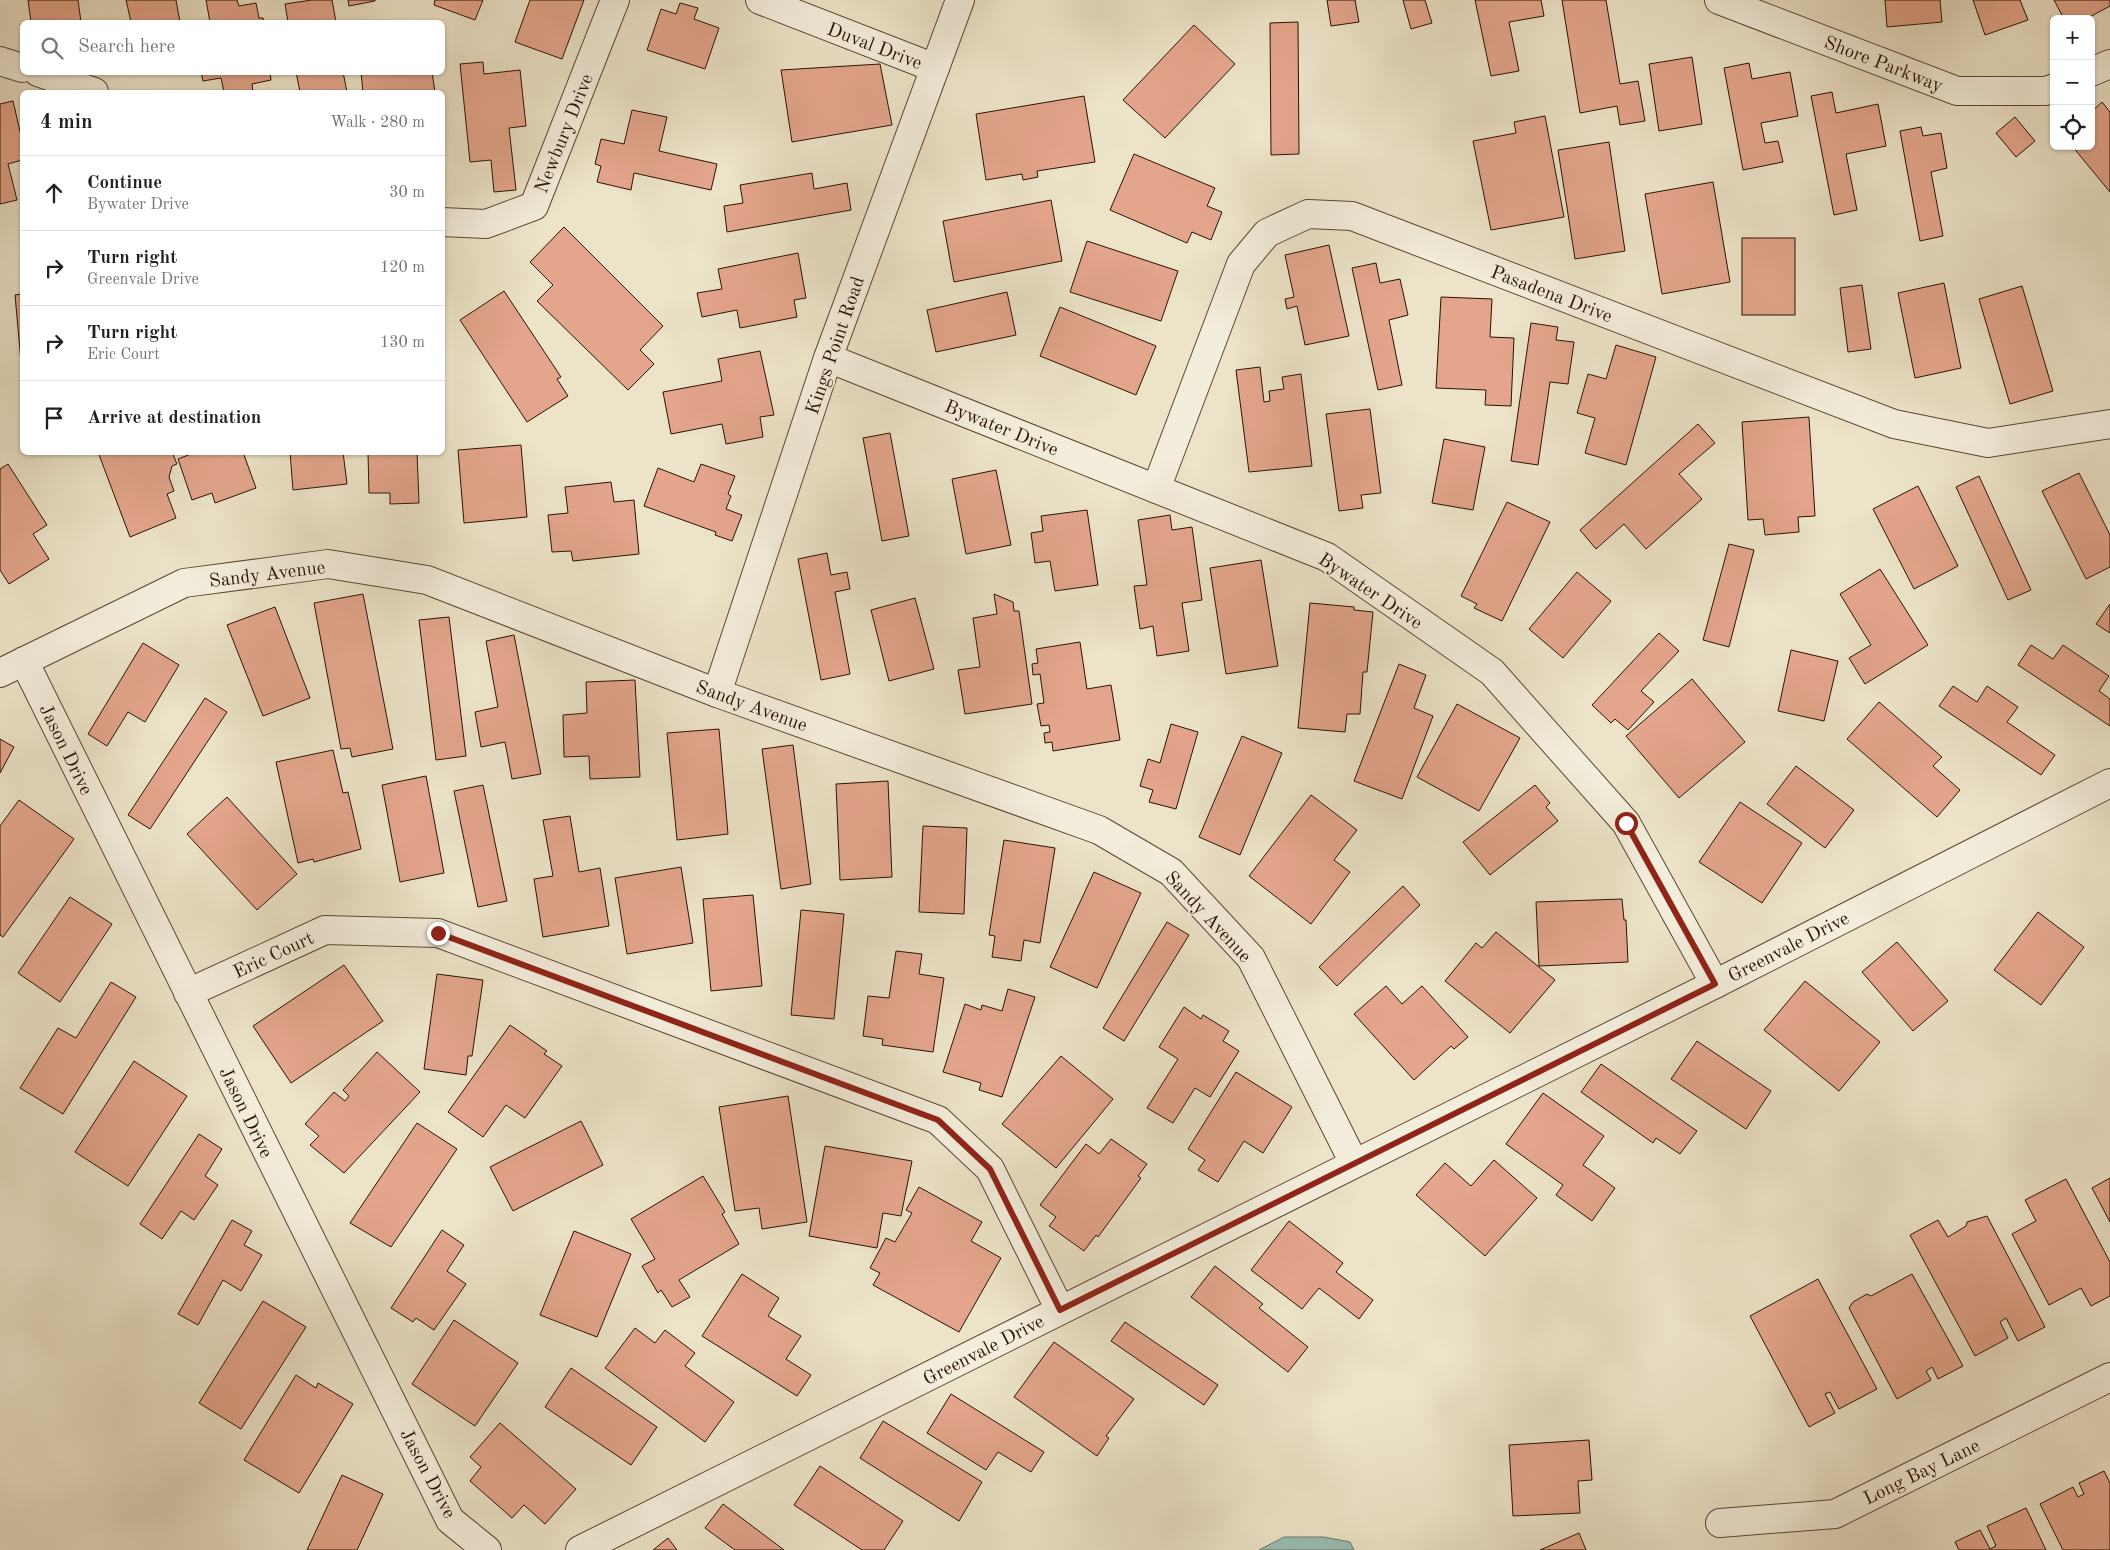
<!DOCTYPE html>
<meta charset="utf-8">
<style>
:root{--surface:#fff;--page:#f6f6f6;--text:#202124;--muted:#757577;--line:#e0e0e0}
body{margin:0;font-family:"Old Standard TT",serif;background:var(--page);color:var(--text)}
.controls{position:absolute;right:15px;top:15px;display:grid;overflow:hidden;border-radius:8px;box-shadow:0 1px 4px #0004}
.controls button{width:45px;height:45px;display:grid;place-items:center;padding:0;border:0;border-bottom:1px solid var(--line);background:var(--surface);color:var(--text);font:25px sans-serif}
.stop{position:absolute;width:15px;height:15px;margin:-11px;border:4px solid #8f2418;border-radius:50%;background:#fff}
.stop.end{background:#8f2418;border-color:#fff;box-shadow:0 1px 5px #0008}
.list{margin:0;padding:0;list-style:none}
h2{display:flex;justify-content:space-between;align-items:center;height:65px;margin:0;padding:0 20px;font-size:21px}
h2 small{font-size:16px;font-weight:400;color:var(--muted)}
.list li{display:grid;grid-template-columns:32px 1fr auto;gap:15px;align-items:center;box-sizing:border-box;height:75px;padding:0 20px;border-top:1px solid var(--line)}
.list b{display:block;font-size:19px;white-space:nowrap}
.list p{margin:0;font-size:16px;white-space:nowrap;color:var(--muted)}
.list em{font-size:16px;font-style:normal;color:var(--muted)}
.icon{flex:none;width:28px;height:28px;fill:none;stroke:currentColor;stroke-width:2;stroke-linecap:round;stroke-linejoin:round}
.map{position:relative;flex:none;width:2110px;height:1550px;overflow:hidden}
.search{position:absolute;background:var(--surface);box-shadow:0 1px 4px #0004;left:20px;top:20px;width:425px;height:55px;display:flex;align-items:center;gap:12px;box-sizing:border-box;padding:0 18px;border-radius:8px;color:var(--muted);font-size:19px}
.panel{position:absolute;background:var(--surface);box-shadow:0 1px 4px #0004;left:20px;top:90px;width:425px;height:365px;border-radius:8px}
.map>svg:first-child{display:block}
.water{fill:#99beb5;stroke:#6d7a6d}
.building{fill:#e3a58c;stroke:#2a1300}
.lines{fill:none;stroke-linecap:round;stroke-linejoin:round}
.street-casing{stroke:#5a4732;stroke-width:30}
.street{stroke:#f3eddb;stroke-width:28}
.route{stroke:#8f2418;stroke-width:6}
.labels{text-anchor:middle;stroke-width:4;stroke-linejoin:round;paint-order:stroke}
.street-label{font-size:19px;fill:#2a1300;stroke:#f3eddb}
</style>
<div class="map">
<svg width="2110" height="1550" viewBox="0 0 2110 1550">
<rect width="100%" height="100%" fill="#ece3c8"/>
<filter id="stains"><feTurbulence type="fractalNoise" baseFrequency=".004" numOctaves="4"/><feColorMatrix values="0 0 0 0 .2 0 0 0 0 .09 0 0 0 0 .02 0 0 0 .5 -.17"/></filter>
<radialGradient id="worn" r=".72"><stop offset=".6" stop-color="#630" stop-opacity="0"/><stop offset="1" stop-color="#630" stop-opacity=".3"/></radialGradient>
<!-- water -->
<polygon class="water" points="1284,1537 1324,1537 1350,1542 1354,1550 1259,1550"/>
<!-- building -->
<g class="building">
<polygon points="28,0 78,0 81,22 31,22"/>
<polygon points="126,0 176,0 180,22 131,22"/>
<polygon points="206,0 237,0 239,6 256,3 259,18 263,18 264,22 210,22"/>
<polygon points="312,0 332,0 336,22 288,22 285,4"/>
<polygon points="348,0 375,0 375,1 349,6"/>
<polygon points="435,0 483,0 475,20 434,5"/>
<polygon points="530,0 584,0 562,59 515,42"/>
<polygon points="1327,0 1355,0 1359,22 1331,26"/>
<polygon points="1403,0 1425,0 1432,23 1411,29"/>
<polygon points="1475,0 1541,0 1544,16 1509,22 1519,71 1491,76"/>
<polygon points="1562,0 1606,0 1620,84 1638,81 1645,121 1620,125 1617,106 1580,113"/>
<polygon points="1885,0 1940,0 1942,22 1887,27"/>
<polygon points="1973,0 2020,0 2028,20 1985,35"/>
<polygon points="2054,0 2110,0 2110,6 2086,19 2064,19"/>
<polygon points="680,3 698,8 694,19 719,28 705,69 647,50 661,9 676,14"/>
<polygon points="1298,22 1299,154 1271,155 1270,23"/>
<polygon points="1194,25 1235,64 1165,138 1123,100"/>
<polygon points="1692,57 1702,124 1659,131 1649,64"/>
<polygon points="483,62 484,74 520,70 526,126 509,128 516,190 494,192 491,160 470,162 460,64"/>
<polygon points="1749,63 1752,79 1790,72 1798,116 1761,123 1765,143 1778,141 1783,162 1743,170 1724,68"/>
<polygon points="880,64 892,125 792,142 781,70"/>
<polygon points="201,72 270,72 271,80 252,84 253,92 224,92 221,78 203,81"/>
<polygon points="296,72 343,72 347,92 300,92"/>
<polygon points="361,72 432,72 435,92 363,92"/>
<polygon points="1832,92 1836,113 1878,104 1886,146 1846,154 1857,210 1834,215 1811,96"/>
<polygon points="1084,96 1095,162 1037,171 1038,177 1023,180 1022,174 986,180 976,114"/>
<polygon points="13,101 22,140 22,160 8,164 17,200 0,204 0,104"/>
<polygon points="2102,102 2110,112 2110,192 2072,146 2091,146 2091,112"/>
<polygon points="632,110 667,117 659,151 717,164 711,190 634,173 631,190 597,182 601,166 595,164 601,139 624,144"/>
<polygon points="1545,116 1564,217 1491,230 1473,141 1516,133 1514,122"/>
<polygon points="2015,117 2035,141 2016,157 1996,133"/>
<polygon points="1921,127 1923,136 1941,133 1947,168 1931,172 1943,236 1920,241 1900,131"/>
<polygon points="1609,142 1625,251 1575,259 1558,150"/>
<polygon points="1134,154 1215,188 1207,206 1222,212 1211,240 1192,232 1187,243 1110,210"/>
<polygon points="812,173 814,189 847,183 851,210 727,232 724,206 743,203 740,185"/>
<polygon points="1713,182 1730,282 1662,294 1645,194"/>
<polygon points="1051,200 1062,261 954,282 943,221"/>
<polygon points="564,227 663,326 640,350 654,364 628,390 537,301 553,285 530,262"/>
<rect x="1742" y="238" width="53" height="77"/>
<polygon points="1087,241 1178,271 1161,321 1070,292"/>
<polygon points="1329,245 1349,336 1305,345 1297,306 1287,309 1285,299 1294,297 1285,255"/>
<polygon points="798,253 806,298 794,300 797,317 740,328 737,310 702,317 697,293 722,289 718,269"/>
<polygon points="1376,263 1380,283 1400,279 1408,315 1389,320 1402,385 1378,390 1352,268"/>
<polygon points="1944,283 1961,368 1915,378 1898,293"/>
<polygon points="1862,285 1871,349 1848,352 1840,288"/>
<polygon points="2022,286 2053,391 2010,404 1979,299"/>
<polygon points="504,291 561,377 557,379 568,396 527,422 460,320"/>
<polygon points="1007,292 1016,335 936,352 927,310"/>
<polygon points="22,294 22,362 21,362 15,295"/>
<polygon points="1441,297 1492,299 1490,337 1514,338 1511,406 1485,405 1486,390 1436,388"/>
<polygon points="1060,307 1156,346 1136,395 1040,356"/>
<polygon points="1531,323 1558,327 1556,340 1574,342 1568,384 1550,382 1538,465 1511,461"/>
<polygon points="1616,345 1656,357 1626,465 1585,453 1595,418 1577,413 1588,374 1606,379"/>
<polygon points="760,351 774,415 760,417 763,437 726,444 722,424 671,434 663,392 722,381 718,359"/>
<polygon points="1260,367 1264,402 1270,401 1269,391 1284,389 1282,377 1301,374 1312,466 1249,472 1236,370"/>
<polygon points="1370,409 1381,493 1361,495 1363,508 1339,511 1326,414"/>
<polygon points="1809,417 1815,516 1798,517 1799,532 1765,535 1763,519 1748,520 1742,422"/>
<polygon points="1698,424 1715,443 1679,474 1702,499 1646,549 1624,524 1596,549 1580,530"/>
<polygon points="890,433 909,536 882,541 863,438"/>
<polygon points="1444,439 1485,447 1473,510 1432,503"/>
<polygon points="521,445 527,517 464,523 458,450"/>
<polygon points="98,452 172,452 177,464 172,466 169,477 174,491 167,494 176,518 130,537"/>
<polygon points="196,452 243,452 256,488 215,503 212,493 192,500 178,459"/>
<polygon points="290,452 343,452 347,484 293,490"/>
<polygon points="417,452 419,503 390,504 390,493 369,493 368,453"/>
<polygon points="8,464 47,525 33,534 49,559 9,584 0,570 0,469"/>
<polygon points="701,464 735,476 728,494 731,496 726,509 742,515 732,541 715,535 716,532 644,506 658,468 694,482"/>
<polygon points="996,470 1011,545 966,554 952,479"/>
<polygon points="2079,473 2110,535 2110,567 2086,579 2042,491"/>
<polygon points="1979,476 2031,590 2008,600 1956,487"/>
<polygon points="611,482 614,502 634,500 639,554 573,561 571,551 552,552 548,515 568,513 565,487"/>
<polygon points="1918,486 1958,566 1914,589 1873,509"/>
<polygon points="1507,502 1550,522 1502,621 1474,608 1477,604 1461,596"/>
<polygon points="1087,510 1098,585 1055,591 1050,561 1035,563 1031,533 1043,531 1041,516"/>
<polygon points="1170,515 1172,530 1192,527 1202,600 1182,603 1189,651 1157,656 1153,626 1140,629 1134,586 1147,585 1138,520"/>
<polygon points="1729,544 1754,550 1729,647 1703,640"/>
<polygon points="827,553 831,575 847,572 850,589 835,592 850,674 821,680 798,559"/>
<polygon points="1261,560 1278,666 1226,674 1210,568"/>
<polygon points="1880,569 1928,645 1865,684 1849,658 1871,645 1840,594"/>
<polygon points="1577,572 1611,601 1563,658 1529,629"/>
<polygon points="363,594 393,749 352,757 350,748 341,749 314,603"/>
<polygon points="994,594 1013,602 1014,611 1019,611 1032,704 965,714 958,670 980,667 973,618 997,614"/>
<polygon points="915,598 934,669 889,681 871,610"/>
<polygon points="1310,603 1354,607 1354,610 1373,612 1367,672 1363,672 1360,714 1347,714 1345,732 1298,728"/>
<polygon points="2110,604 2110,633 2096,624"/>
<polygon points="275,607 310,698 263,716 227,625"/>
<polygon points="449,617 466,756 436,760 419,620"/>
<polygon points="1659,633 1679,651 1641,691 1654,702 1628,730 1615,719 1611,723 1592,705"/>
<polygon points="514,635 541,774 512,779 505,742 481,747 475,712 498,707 486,641"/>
<polygon points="1080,642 1087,689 1111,685 1120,740 1053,751 1052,742 1045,743 1044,733 1050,732 1049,725 1041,726 1037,704 1044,703 1040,674 1033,675 1032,664 1038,663 1036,649"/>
<polygon points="143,643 179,665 145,722 128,712 107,746 88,734"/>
<polygon points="2031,645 2053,659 2063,645 2109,676 2099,691 2110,699 2110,726 2018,665"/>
<polygon points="1791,650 1838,661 1824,721 1778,711"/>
<polygon points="1399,664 1426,675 1414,708 1433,716 1402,799 1354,781"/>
<polygon points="1692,679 1745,742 1679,798 1626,736"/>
<polygon points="635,680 640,777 590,779 589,756 564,757 563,715 587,713 586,682"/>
<polygon points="1953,686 1977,702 1987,686 2018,707 2007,722 2055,755 2041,775 1939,706"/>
<polygon points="205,698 227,712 150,829 128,815"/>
<polygon points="1879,702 1942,757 1933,766 1960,790 1937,817 1847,739"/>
<polygon points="1457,704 1520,738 1479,811 1417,777"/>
<polygon points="1171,724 1198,732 1176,809 1149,802 1153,790 1140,786 1148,759 1160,763"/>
<polygon points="719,729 728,834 677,840 667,733"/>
<polygon points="1242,736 1282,753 1240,855 1199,837"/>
<polygon points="0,739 14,747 0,773"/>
<polygon points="793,745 811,884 781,889 762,749"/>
<polygon points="333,750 343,793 348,792 361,849 314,862 313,859 298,863 276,762"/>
<polygon points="1796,766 1854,810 1825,848 1767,804"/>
<polygon points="426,776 444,873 400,882 382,785"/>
<polygon points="888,781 892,877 840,880 836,784"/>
<polygon points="483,785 507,901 478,907 454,791"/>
<polygon points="1535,785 1550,803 1546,807 1558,821 1490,875 1463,842"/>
<polygon points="1311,795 1357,830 1334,860 1350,872 1311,924 1249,876"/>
<polygon points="227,797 297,874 257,910 187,834"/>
<polygon points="19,800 74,839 3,937 0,935 0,826"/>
<polygon points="1740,802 1802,843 1762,903 1699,862"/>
<polygon points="570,816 579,872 600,868 609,926 543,937 534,879 553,876 543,820"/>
<polygon points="923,826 967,828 964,914 919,912"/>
<polygon points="1004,840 1055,848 1040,943 1024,940 1021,961 992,957 995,936 989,935"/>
<polygon points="681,867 693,943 627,954 615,878"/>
<polygon points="1094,872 1141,893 1097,988 1050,967"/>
<polygon points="1403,886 1420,905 1337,986 1319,967"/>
<polygon points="753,895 762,986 711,991 703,899"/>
<polygon points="70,897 112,924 60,1002 18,973"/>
<polygon points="1622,899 1624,920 1626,920 1628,962 1539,966 1536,902"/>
<polygon points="801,910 844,914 834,1019 791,1015"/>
<polygon points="2038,912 2084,947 2041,1005 1994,970"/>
<polygon points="1167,922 1189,935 1124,1041 1103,1028"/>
<polygon points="1496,932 1555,980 1510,1033 1445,981 1476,943 1482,948"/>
<polygon points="1897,942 1948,1001 1913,1031 1862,972"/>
<polygon points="896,951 922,954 919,974 944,978 933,1052 882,1045 883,1039 863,1036 868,996 889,998"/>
<polygon points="344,965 383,1021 291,1083 253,1026"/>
<polygon points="437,974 483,980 472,1056 468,1056 466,1075 424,1069"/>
<polygon points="1805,981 1880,1042 1839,1091 1764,1030"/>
<polygon points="111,982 136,997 63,1114 20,1088 58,1028 76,1038"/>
<polygon points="1386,986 1402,1004 1422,986 1468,1037 1454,1049 1451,1046 1414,1080 1354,1014"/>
<polygon points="1008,989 1035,997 1002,1097 979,1090 981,1083 943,1072 965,1004 981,1010 982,1005 1002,1011"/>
<polygon points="1184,1007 1201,1019 1203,1015 1229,1031 1223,1041 1239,1051 1210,1097 1195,1088 1173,1123 1147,1108 1178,1059 1159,1047"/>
<polygon points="510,1025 547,1051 544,1054 562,1066 525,1118 506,1105 483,1137 448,1112"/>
<polygon points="1697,1041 1771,1091 1746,1129 1671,1079"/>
<polygon points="377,1052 420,1092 344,1173 310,1145 319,1136 305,1124 334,1092 345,1101 349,1096 343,1090"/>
<polygon points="1061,1056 1113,1099 1056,1168 1002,1124"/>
<polygon points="134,1061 187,1096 128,1186 75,1152"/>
<polygon points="1601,1064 1697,1131 1680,1154 1656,1138 1653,1143 1581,1092"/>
<polygon points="1236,1072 1292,1107 1263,1153 1244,1141 1218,1182 1198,1170 1205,1160 1188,1149"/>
<polygon points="1543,1093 1604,1136 1583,1165 1615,1188 1592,1221 1556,1195 1563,1185 1506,1144"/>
<polygon points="788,1096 807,1222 762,1229 759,1208 735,1211 719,1107"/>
<polygon points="581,1121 603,1165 513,1211 490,1167"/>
<polygon points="417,1123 457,1149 391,1247 350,1223"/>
<polygon points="199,1134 222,1149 205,1176 218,1185 194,1220 181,1211 162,1239 140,1224"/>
<polygon points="1111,1139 1147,1164 1138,1176 1141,1178 1098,1237 1096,1235 1084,1251 1049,1226 1056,1217 1040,1205 1086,1144 1099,1154"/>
<polygon points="825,1146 912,1161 901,1216 883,1213 877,1248 809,1236"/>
<polygon points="1494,1160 1537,1198 1485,1256 1416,1195 1445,1163 1471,1186"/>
<polygon points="703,1176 725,1212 722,1214 739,1244 679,1280 690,1297 672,1307 661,1290 658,1293 642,1266 655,1259 631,1219"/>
<polygon points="2110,1178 2110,1222 2092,1188"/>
<polygon points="2066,1179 2110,1262 2110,1296 2091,1306 2081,1288 2049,1305 2012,1234 2036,1221 2025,1200"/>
<polygon points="919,1187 982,1222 971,1241 1001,1258 959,1332 873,1285 880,1273 870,1268 886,1238 895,1242 912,1213 906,1210"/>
<polygon points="1987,1216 2045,1327 2018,1341 2006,1318 2000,1322 2008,1338 1975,1356 1910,1235 1938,1220 1948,1237 1966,1226 1967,1222"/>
<polygon points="232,1220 252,1231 244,1245 262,1255 241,1291 223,1280 198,1325 178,1314"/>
<polygon points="1289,1221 1343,1263 1336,1272 1373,1300 1359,1319 1319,1288 1302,1309 1251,1270"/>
<polygon points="442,1230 464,1245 447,1271 466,1284 434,1330 416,1318 413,1322 391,1308"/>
<polygon points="574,1231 631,1254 597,1337 540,1315"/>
<polygon points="1215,1266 1263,1304 1259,1308 1308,1347 1288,1372 1191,1297"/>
<polygon points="742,1274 779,1298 768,1316 801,1336 786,1359 811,1375 797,1396 702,1336"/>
<polygon points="1912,1274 1963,1366 1938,1379 1932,1367 1926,1371 1931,1380 1897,1399 1849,1308 1853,1302 1867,1294 1871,1296"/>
<polygon points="1818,1279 1877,1389 1839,1409 1830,1392 1825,1394 1835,1413 1809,1427 1750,1316"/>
<polygon points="263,1301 306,1327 241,1429 199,1403"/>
<polygon points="454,1320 518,1363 475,1426 412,1384"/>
<polygon points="1125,1322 1218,1385 1204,1405 1111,1341"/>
<polygon points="635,1328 655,1343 665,1330 695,1353 685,1366 734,1402 705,1442 605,1368"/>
<polygon points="1054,1342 1134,1399 1106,1436 1109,1438 1097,1456 1014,1397"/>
<polygon points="571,1368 657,1427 631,1465 545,1407"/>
<polygon points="296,1375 316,1388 318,1383 353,1404 299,1493 244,1460"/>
<polygon points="951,1394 1044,1452 1031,1472 998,1452 986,1470 927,1433"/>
<polygon points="883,1421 982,1482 959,1521 860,1458"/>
<polygon points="500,1423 576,1489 545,1524 524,1505 512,1518 470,1481 481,1467 470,1457"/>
<polygon points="1589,1440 1592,1480 1578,1481 1580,1513 1513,1516 1509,1445"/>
<polygon points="820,1466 903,1521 884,1550 862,1550 794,1505"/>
<polygon points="2104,1471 2110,1483 2110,1550 2063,1550 2040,1504 2073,1487 2078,1497 2084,1494 2079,1483"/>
<polygon points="342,1475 383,1494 357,1550 307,1550"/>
<polygon points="723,1504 784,1550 735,1550 705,1528"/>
<polygon points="2026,1508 2046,1550 1959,1550 1955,1542 1980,1530 1990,1549 1996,1546 1987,1526"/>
<polygon points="1579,1533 1586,1550 1540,1550"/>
<polygon points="668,1538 677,1550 653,1550"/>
</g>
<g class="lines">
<defs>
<g id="street">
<polyline points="760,0 935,68"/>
<polyline points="1719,0 1957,91 2046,91 2054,88"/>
<polyline points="0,61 22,68"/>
<polyline points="38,72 94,92"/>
<polyline points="2091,72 2110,64"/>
<polyline points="442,222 486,224 534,206 615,0"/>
<polyline points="828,358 1327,557 1492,672 1626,823 1715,984"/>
<polyline points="1156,489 1241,264 1267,233 1308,214 1352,216 1894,424 1988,443 2110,424"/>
<polyline points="24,661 450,1520 487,1550"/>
<polyline points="0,673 184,583 328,564 427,580 717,693 1099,830 1171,872 1251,958 1354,1163"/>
<polyline points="717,693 828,358 960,0"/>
<polyline points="188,993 325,930 438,933 938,1120 990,1169 1060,1310"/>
<polyline points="1720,1523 1835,1514 2110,1377"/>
<polyline points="580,1550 1715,984 2110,783"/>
</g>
</defs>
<!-- street casing -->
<use href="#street" class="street-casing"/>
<!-- street -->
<use href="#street" class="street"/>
</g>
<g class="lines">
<!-- route -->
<polyline class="route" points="438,933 938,1120 990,1169 1060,1310 1715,984 1626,823"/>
</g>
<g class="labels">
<!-- street labels -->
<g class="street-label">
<text transform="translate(875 45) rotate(21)" y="7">Duval Drive</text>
<text transform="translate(1884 63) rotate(21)" y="7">Shore Parkway</text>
<text transform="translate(563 133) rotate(-68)" y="7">Newbury Drive</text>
<text transform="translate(1552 293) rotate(21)" y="7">Pasadena Drive</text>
<text transform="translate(834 345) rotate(-71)" y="7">Kings Point Road</text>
<text transform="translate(1002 427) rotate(22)" y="7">Bywater Drive</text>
<text transform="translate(267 573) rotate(-7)" y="7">Sandy Avenue</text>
<text transform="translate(1371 590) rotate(34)" y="7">Bywater Drive</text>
<text transform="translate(752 705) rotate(20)" y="7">Sandy Avenue</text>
<text transform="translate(67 749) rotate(64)" y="7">Jason Drive</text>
<text transform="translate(1209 916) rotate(47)" y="7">Sandy Avenue</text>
<text transform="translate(1788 946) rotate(-27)" y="7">Greenvale Drive</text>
<text transform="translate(273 954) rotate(-25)" y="7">Eric Court</text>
<text transform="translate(247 1112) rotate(64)" y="7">Jason Drive</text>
<text transform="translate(983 1349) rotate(-27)" y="7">Greenvale Drive</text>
<text transform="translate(1921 1471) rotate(-26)" y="7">Long Bay Lane</text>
<text transform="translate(429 1473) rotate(62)" y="7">Jason Drive</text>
</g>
</g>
<rect width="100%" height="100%" filter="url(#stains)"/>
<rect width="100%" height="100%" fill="url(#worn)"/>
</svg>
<div class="controls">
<button>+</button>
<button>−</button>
<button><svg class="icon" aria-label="locate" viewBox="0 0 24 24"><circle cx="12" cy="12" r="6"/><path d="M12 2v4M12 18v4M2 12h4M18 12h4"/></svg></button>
</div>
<div class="stop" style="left:1626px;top:823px"></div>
<div class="stop end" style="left:438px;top:933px"></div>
<div class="search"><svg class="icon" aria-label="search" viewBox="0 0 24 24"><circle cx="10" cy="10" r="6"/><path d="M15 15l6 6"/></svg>Search here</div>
<section class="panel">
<h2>4 min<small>Walk · 280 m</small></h2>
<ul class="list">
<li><svg class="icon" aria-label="ahead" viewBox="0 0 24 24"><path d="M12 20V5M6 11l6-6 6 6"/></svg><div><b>Continue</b><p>Bywater Drive</p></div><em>30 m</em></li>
<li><svg class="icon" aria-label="right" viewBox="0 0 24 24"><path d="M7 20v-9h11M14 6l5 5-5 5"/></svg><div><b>Turn right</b><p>Greenvale Drive</p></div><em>120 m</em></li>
<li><svg class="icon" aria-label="right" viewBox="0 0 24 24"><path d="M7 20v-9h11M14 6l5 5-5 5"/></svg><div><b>Turn right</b><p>Eric Court</p></div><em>130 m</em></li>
<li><svg class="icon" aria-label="arrive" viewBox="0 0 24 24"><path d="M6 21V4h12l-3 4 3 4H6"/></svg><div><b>Arrive at destination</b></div></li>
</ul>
</section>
</div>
